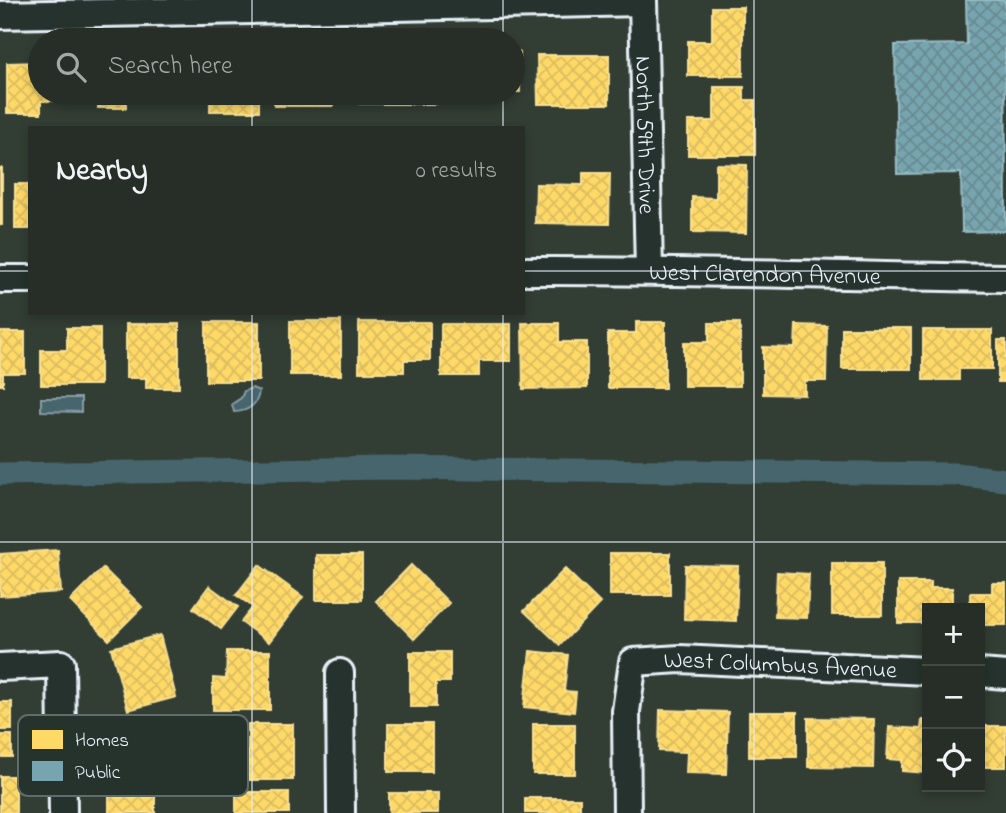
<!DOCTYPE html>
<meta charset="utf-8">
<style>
:root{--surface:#262e27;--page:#323a33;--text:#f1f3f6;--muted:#a4a8a7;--line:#424a44}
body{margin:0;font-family:"Indie Flower",sans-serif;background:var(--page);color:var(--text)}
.controls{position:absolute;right:21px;bottom:21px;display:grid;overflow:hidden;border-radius:0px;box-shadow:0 4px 10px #0003}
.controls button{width:63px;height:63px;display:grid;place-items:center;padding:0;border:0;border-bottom:2px solid var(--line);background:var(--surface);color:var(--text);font:35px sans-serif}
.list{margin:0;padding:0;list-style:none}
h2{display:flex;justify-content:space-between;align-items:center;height:91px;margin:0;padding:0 28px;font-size:30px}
h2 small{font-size:23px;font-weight:400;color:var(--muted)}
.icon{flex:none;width:38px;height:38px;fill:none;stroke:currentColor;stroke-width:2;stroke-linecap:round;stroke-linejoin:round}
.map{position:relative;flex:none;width:1006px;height:813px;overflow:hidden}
.search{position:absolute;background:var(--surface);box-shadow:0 4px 10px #0003;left:28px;top:28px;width:497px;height:77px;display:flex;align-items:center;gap:18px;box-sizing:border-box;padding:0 24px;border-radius:38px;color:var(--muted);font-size:26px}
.panel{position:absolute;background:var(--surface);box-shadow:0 4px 10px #0003;left:28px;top:126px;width:497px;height:189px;border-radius:0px}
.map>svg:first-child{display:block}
.water{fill:#47656d;stroke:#879da5;stroke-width:2}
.homes{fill:url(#homes-cross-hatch);stroke:#f8e092;stroke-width:2}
.public{fill:url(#public-cross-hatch);stroke:#98bcc5;stroke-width:2}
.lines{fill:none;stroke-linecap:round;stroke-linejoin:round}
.canal{stroke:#47656d;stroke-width:23}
.minor-casing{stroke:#e8f1f8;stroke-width:32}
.minor{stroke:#26332d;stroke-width:26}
.grid{fill:none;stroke:#e8f1f8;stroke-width:2;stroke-opacity:0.55}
.labels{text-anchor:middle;stroke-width:7;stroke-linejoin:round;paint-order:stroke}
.street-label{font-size:24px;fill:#e8f1f8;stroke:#26332d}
.key{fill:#26332d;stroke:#606c6a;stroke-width:2}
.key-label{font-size:19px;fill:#e8f1f8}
</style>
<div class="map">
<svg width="1006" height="813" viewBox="0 0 1006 813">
<defs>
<pattern id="homes-cross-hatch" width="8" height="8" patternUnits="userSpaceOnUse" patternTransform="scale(1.75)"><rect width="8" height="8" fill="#ffd966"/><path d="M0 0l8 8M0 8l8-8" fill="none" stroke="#dabc60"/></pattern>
<pattern id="public-cross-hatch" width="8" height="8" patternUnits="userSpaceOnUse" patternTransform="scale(1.75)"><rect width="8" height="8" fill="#76a5af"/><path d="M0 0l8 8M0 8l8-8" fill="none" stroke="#688991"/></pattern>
</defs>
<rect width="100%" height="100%" fill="#323d34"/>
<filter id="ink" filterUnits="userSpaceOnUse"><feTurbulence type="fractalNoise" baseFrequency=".0143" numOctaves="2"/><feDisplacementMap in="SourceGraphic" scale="14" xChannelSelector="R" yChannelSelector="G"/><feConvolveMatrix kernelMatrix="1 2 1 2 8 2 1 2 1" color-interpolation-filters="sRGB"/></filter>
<g filter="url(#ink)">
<!-- water -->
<g class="water">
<path d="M252,388L259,391C258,405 247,412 234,412L232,404L241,398L244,391Z"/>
<polygon points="41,398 81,398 81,412 41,411"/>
</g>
<!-- homes -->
<g class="homes">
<polygon points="712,7 743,7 743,76 688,76 688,41 712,41"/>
<rect x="513" y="52" width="7" height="40"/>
<polygon points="537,55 609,55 609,104 538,104"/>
<polygon points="40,62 40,93 84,93 84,101 41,101 41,113 7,113 7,63"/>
<polygon points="714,87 744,87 744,100 755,100 755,155 688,155 688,121 714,121"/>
<polygon points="98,93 171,93 171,94 126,94 126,108 98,108"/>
<polygon points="188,93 259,93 259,111 210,111 210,101 188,101"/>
<rect x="274" y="93" width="59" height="13"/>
<rect x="359" y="93" width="77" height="11"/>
<polygon points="716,164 747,165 746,233 692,232 692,197 716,198"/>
<rect x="0" y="168" width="2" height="57"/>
<polygon points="583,173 610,173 609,224 535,223 536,184 583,185"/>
<rect x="15" y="184" width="15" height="45"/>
<rect x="290" y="321" width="51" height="54"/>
<rect x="206" y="322" width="53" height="59"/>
<polygon points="359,322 430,322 430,360 404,360 404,372 359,372"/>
<polygon points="636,322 665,322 665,388 608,388 608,333 636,333"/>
<polygon points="522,323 559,323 559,342 587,342 587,388 523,389"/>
<polygon points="709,323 740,323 740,386 684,386 684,342 709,342"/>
<polygon points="126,324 179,324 179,388 146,388 146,378 126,378"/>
<polygon points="441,324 511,324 511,361 479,361 479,376 441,376"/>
<polygon points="796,325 827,326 826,381 805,381 805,395 763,394 763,347 795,348"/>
<polygon points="67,328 100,328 100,385 41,385 41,350 67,350"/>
<rect x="842" y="328" width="69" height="41"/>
<polygon points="923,330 992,330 992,369 959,369 959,380 923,380"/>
<polygon points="0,332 25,332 25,373 3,373 3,385 0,385"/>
<rect x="998" y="340" width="8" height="42"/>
<polygon points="58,550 61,592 0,596 0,554"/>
<rect x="610" y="553" width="60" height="42"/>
<rect x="316" y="555" width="46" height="45"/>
<rect x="832" y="563" width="50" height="52"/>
<polygon points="259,565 303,597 269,642 241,622 253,607 236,595"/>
<polygon points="411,565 449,603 414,639 376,601"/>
<polygon points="685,565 738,566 736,621 684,619"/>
<polygon points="103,568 142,607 109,640 70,601"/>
<polygon points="565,569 600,603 560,645 524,611"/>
<polygon points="777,572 809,574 807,618 775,617"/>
<polygon points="898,582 931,582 931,588 952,588 952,608 927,608 927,623 898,623"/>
<polygon points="992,583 1006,583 1006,625 980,625 980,608 970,608 970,593 992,593"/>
<polygon points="209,586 238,607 221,629 193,608"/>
<polygon points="160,635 176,697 128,710 111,648"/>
<polygon points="227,651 270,651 270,710 213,710 213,678 226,679"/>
<polygon points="530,651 568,655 564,691 576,692 574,712 524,707"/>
<polygon points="410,652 450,652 450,682 436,682 436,707 410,707"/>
<rect x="0" y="702" width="12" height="28"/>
<polygon points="660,710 728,712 726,774 686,773 687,752 659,751"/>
<rect x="749" y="712" width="48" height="45"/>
<polygon points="808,718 874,719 873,768 808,767"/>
<polygon points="922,720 927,720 927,773 902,771 902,760 887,759 889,727 921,729"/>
<rect x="248" y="724" width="45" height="56"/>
<rect x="388" y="724" width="44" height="48"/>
<rect x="533" y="724" width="42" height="50"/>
<rect x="980" y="726" width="26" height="41"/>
<rect x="0" y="735" width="12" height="22"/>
<rect x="0" y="776" width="16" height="37"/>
<rect x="236" y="792" width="53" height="21"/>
<rect x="389" y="793" width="49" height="20"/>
<rect x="109" y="796" width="46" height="17"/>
<rect x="525" y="798" width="55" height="15"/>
</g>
<!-- public -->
<polygon class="public" points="966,0 1005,0 1006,231 962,232 961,173 897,174 895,45 967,44"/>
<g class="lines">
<!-- canal -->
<polyline class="canal" points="0,474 386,468 956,474 1006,480"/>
<defs>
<g id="minor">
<path id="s1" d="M643,0L649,271"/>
<polyline points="0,15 643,2"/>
<path id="s2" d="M523,271C684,270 845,276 1006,278"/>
<polyline points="0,279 30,279"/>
<polyline points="0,667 61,664 63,813"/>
<polyline points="340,673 341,813"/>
<polyline points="980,673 1006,675"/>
<path id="s3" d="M627,813L626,711L633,662L680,659L927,671"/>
</g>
</defs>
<!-- minor casing -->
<use href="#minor" class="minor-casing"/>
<!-- minor -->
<use href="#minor" class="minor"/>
</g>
</g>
<!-- grid -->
<path class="grid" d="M252,0V40M503,0V40M754,0V813M252,93V128M503,93V128M0,271H30M523,271H1006M252,313V813M503,313V813M0,542H1006"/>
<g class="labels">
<!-- street labels -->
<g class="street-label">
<text dy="8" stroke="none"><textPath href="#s1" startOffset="135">North 59th Drive</textPath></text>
<text dy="8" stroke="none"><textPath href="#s2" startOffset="242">West Clarendon Avenue</textPath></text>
<text dy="8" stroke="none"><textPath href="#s3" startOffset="299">West Columbus Avenue</textPath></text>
</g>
</g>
<!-- legend -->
<rect x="18" y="715" width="230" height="81" rx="10" class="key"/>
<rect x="32" y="730" width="31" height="19" fill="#ffd966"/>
<rect x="32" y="761" width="31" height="20" fill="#76a5af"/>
<g class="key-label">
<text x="75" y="746">Homes</text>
<text x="75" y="778">Public</text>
</g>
</svg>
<div class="controls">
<button>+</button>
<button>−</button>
<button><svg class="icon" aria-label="locate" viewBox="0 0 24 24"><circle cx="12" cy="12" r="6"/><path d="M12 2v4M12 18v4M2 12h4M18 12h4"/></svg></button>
</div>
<div class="search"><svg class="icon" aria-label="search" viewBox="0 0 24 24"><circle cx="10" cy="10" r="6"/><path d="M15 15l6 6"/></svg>Search here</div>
<section class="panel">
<h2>Nearby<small>0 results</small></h2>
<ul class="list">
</ul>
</section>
</div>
